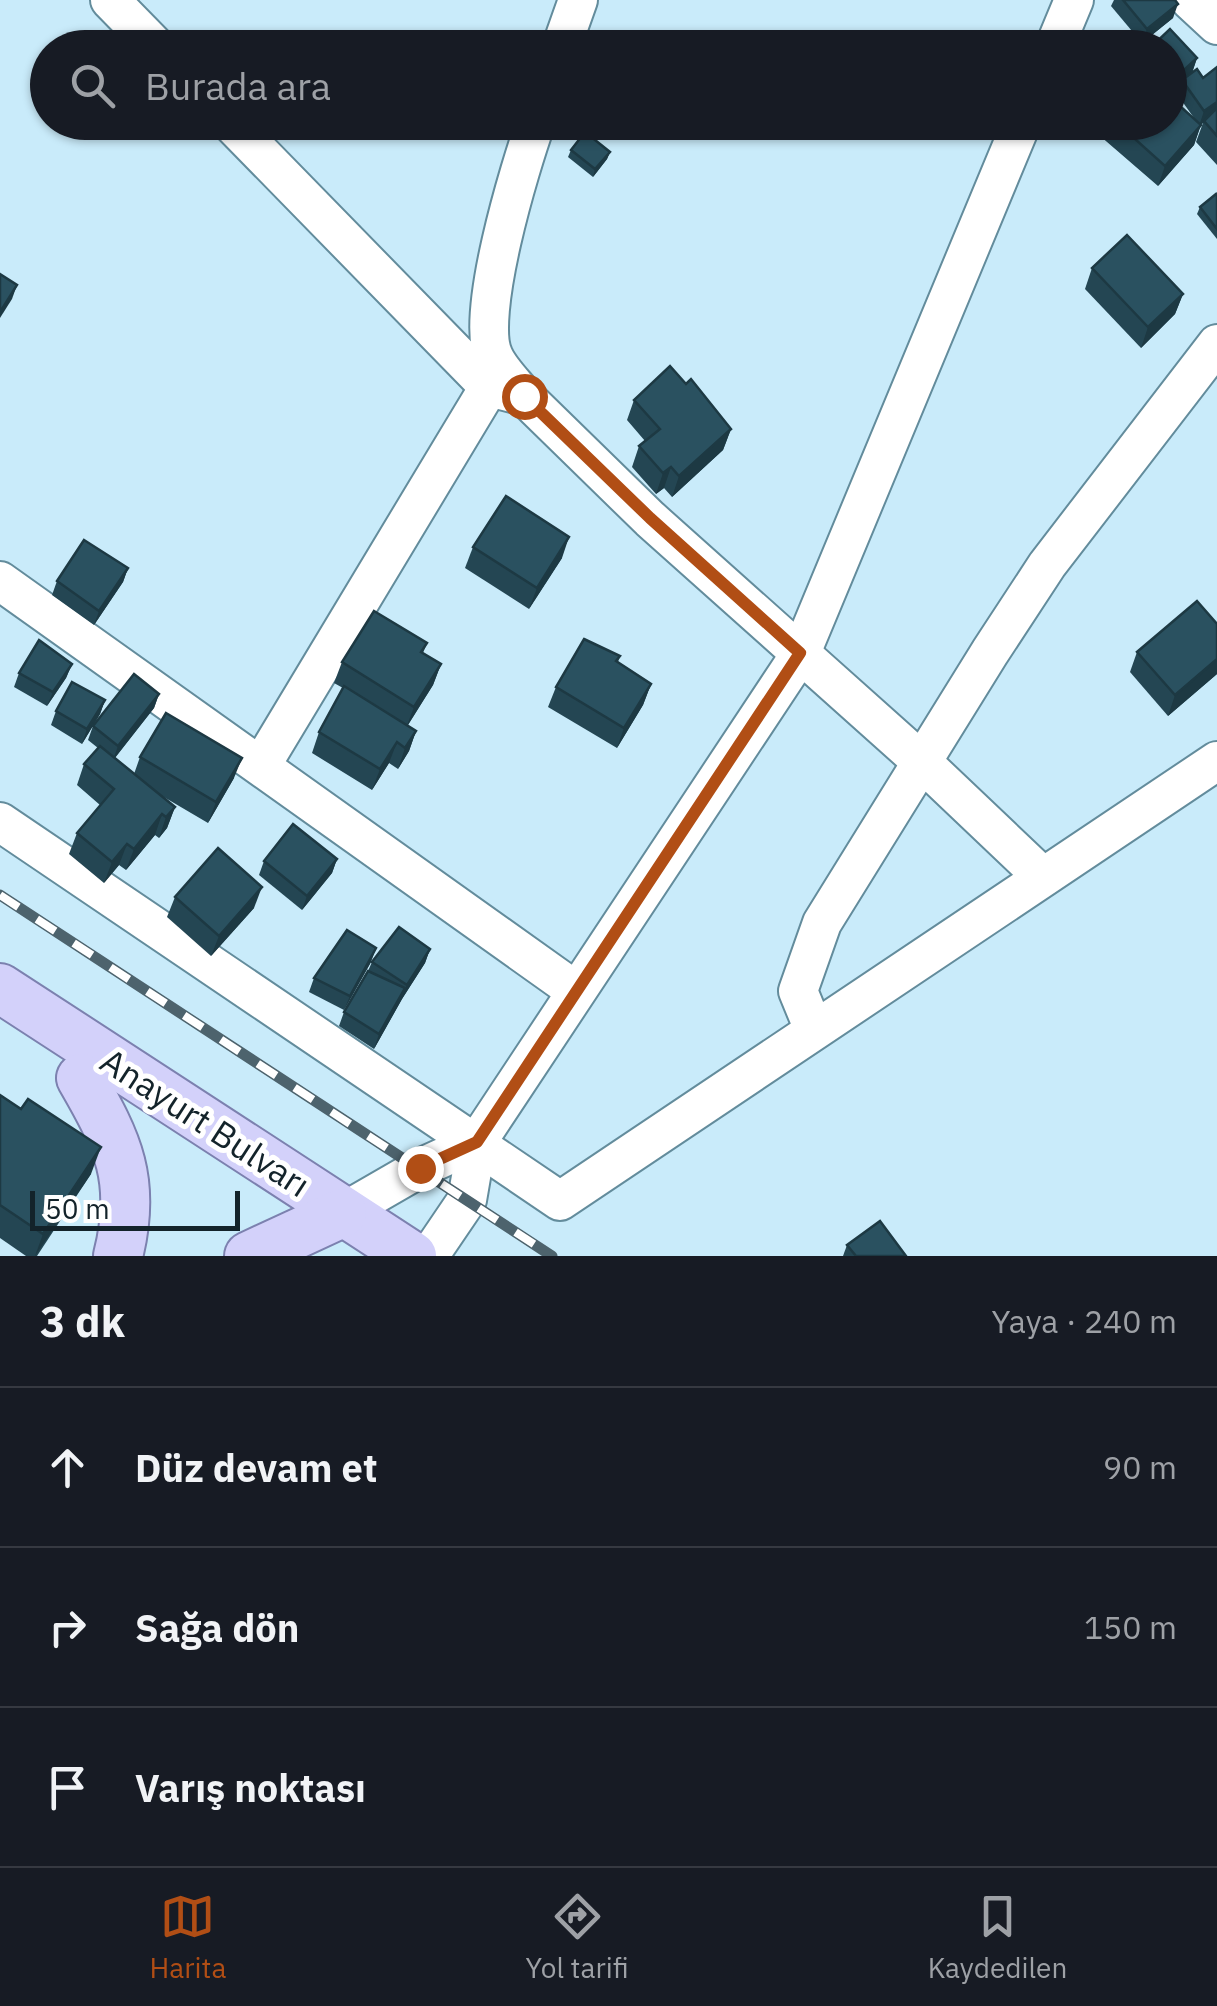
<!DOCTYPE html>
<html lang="tr">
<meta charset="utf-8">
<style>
:root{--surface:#171b24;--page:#242831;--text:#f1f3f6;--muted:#9ea1a6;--line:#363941;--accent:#b14e15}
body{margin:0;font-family:"IBM Plex Sans",sans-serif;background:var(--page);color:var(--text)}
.scale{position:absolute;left:30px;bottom:25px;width:210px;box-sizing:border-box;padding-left:10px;border:5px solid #13232a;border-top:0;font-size:28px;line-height:35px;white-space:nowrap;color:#13232a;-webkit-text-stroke:8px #fff;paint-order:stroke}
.stop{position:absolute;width:30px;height:30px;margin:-22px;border:8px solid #b14e15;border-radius:50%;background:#fff}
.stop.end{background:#b14e15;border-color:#fff;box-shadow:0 2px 10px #0008}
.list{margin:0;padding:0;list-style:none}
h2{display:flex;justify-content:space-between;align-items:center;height:130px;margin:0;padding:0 40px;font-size:42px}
h2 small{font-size:32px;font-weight:400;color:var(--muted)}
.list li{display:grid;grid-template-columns:65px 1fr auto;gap:30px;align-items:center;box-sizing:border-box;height:160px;padding:0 40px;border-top:2px solid var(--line)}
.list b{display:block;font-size:38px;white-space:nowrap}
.list em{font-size:32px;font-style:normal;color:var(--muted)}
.icon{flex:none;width:55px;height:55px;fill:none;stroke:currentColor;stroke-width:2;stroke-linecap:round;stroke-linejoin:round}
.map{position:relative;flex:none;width:1217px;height:1256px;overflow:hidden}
.search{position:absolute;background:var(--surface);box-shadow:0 2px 8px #0004;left:30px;right:30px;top:30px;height:110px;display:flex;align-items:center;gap:25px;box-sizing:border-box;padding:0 35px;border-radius:55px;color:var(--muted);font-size:38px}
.sheet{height:610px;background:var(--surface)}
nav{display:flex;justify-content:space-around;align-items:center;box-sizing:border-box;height:140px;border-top:2px solid var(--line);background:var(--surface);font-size:28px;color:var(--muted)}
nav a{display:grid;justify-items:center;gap:5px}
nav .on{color:var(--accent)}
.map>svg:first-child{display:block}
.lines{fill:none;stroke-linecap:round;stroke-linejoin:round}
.minor-casing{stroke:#638c9c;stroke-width:42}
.major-casing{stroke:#7c81af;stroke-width:52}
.minor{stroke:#fff;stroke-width:38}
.major{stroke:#d3d1fa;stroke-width:48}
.rail-casing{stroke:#4d636d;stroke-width:11}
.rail{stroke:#fff;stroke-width:8;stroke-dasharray:22;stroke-linecap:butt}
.wall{fill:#244653}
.shaded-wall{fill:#1d3943}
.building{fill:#2a5160;stroke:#1d3943;stroke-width:2.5}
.route{stroke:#b14e15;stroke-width:12}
.labels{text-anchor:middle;stroke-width:10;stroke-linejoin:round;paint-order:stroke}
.street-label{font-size:35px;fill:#13232a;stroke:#fff}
</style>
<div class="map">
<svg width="1217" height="1256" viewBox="0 0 1217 1256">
<rect width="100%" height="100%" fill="#c9ebfa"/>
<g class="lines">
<defs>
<g id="minor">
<polyline points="110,0 157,48"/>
<polyline points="1190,0 1217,25"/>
<polyline points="561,48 578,0"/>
<polyline points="1054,48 1074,0"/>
<polyline points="230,122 489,387 524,396 650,519 923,763 1043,877"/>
<path d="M522,394C513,383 500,370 494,357C474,318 520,166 536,122"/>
<polyline points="0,581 576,991"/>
<polyline points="262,764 489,387"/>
<polyline points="0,822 560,1201 1217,761"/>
<polyline points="814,1030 798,991 822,923 990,652 1047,565 1217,344"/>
<polyline points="342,1213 420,1168 477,1142"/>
<polyline points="429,1256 467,1200 477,1142 801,653 1022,122"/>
</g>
<g id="major">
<polyline points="0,988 412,1256"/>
<path d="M81,1078C118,1142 137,1181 118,1256"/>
<polyline points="249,1256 342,1213"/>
</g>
</defs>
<!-- minor casing -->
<use href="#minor" class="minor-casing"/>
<!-- major casing -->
<use href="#major" class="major-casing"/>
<!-- minor -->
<use href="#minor" class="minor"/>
<!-- major -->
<use href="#major" class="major"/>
<defs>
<polyline id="rail" points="0,895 552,1256"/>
</defs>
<!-- rail casing -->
<use href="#rail" class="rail-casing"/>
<!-- rail -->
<use href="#rail" class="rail"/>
</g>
<!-- wall -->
<g class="wall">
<polygon points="1114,0 1175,0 1173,18 1142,43 1111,6"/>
<polygon points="1170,48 1197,58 1192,73 1203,78 1217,67 1217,165 1196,142 1203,123 1201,124 1194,145 1158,186 1092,129 1094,122 1170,122 1194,118 1177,94 1181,82 1170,93"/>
<polygon points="571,150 610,152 607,159 593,177 568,157"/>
<polygon points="1217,196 1217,239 1197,214 1200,207"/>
<polygon points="1092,268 1183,294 1175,314 1141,348 1085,289"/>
<polygon points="634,400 731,429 723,450 672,497 664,488 656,494 632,467 639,446 645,441 627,420"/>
<polygon points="473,547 562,558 529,609 465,568"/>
<polygon points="128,568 123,582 94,625 52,595 57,581"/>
<polygon points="1217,624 1217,674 1168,716 1130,672 1137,652"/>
<polygon points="427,643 423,653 441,664 433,685 408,725 416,731 409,751 398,769 389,763 372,790 312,753 319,732 343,688 334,683 342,662"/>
<polygon points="620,656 618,662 651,684 643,705 617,748 548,707 556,687"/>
<polygon points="72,664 66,678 47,706 14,687 19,673"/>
<polygon points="159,694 154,708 115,758 134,774 140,757 234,778 208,823 157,793 175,807 167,828 159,838 155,835 126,870 119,865 104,883 69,854 77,833 100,805 77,785 84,764 98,748 88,740 93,726"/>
<polygon points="105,700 100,714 82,744 51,725 56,711"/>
<polygon points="337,859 332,873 302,910 259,875 264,861"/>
<polygon points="175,897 254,908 211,956 167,917"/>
<polygon points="430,949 425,963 402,999 374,1049 339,1026 344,1012 368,971 372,962"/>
<polygon points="371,962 344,1010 309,992 314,978"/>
<polygon points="0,1095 91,1174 37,1256 26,1256 0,1238"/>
<polygon points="847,1245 906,1256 843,1256"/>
</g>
<!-- shaded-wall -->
<g class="shaded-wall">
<polygon points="1178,4 1173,18 1142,43 1147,29"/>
<polygon points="1197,58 1192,73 1170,93 1170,84"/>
<polygon points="1217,102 1217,113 1199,126 1204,111"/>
<polygon points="1201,125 1194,145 1158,186 1165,166"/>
<polygon points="610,152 607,159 593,177 595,169"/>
<polygon points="17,285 12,299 0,318 0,312"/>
<polygon points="1183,294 1175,314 1141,348 1148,327"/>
<polygon points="731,429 723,450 672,497 679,476"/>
<polygon points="671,467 664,488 656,494 663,473"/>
<polygon points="569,537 562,558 529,609 537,588"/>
<polygon points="128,568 123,582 94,625 99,611"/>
<polygon points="1217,659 1217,674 1168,716 1175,695"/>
<polygon points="72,664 66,678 47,706 53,692"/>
<polygon points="441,664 433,685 406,728 414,707"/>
<polygon points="651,684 643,705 617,748 624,728"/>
<polygon points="159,694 154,708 113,760 118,746"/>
<polygon points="105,700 100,714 82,744 87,729"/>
<polygon points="416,731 409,751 398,769 405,748"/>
<polygon points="397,742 389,763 372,790 380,769"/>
<polygon points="242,758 234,778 208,823 216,802"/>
<polygon points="175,807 167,828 159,838 166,817"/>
<polygon points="162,814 155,835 126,870 134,849"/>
<polygon points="127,844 119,865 104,883 112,862"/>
<polygon points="337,859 332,873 302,910 307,896"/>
<polygon points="262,887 254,908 211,956 219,936"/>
<polygon points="376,948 371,962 344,1010 350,996"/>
<polygon points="430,949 425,963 402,999 374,1049 379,1034 407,985"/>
<polygon points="101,1147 91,1174 35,1256 43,1234"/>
</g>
<!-- building -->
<g class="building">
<polygon points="1123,0 1175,0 1178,4 1147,29"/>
<polygon points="1170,29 1197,58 1170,83 1170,48 1150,48"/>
<polygon points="1217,67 1217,102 1204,111 1182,80 1197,69 1203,78"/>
<polygon points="1170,97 1201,125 1165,166 1116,122 1170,122"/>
<polygon points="1217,108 1217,136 1204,121"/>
<polygon points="585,132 610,152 595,169 571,150"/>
<polygon points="1216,194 1217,196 1217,229 1200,207"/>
<polygon points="1127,235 1183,294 1148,327 1092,268"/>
<polygon points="0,274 17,285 0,312"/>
<polygon points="670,366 686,384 691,379 731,429 679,476 671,467 663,473 639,446 660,429 634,400"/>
<polygon points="506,496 569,537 537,588 473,547"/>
<polygon points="84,540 128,568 99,611 57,581"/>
<polygon points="1197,601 1217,624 1217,659 1175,695 1137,652"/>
<polygon points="374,611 427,643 421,652 441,664 414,707 342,662"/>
<polygon points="584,639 620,656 616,661 651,684 624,728 556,687"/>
<polygon points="39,640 72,664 53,692 19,673"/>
<polygon points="134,674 159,694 118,746 93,726"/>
<polygon points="72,682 105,700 87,729 56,711"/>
<polygon points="344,686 416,731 405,748 397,742 380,769 319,732"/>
<polygon points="166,713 242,758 216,802 140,757"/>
<polygon points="100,746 175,807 166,817 162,814 134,849 127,844 112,862 77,833 114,789 84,764"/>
<polygon points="293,824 337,859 307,896 264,861"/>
<polygon points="218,848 262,887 219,936 175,897"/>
<polygon points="399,927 430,949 407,985 372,962"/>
<polygon points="347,930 376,948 350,996 314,978"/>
<polygon points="368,971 405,988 379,1034 344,1012"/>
<polygon points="0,1095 21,1109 28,1099 101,1147 43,1234 0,1205"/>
<polygon points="880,1221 906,1256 856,1256 847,1245"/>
</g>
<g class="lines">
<!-- route -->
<polyline class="route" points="420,1168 477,1142 800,653 650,518 524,396"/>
</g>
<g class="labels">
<!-- street labels -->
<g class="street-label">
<text transform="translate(205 1123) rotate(33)" y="12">Anayurt Bulvarı</text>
</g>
</g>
</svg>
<div class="scale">50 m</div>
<div class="stop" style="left:524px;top:396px"></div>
<div class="stop end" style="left:420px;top:1168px"></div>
<div class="search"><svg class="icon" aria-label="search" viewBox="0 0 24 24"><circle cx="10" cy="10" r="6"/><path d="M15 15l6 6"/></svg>Burada ara</div>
</div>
<section class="sheet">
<h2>3 dk<small>Yaya · 240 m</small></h2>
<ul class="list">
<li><svg class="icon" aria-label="ahead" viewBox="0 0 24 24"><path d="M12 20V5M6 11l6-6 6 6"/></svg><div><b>Düz devam et</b></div><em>90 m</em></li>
<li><svg class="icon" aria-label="right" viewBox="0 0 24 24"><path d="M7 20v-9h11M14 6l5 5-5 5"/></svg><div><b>Sağa dön</b></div><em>150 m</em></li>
<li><svg class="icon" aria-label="arrive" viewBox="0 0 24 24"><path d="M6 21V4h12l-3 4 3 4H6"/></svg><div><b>Varış noktası</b></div></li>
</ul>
</section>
<nav>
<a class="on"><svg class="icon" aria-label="map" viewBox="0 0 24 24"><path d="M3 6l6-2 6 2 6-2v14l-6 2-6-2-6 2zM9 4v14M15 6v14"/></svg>Harita</a>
<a><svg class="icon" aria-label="directions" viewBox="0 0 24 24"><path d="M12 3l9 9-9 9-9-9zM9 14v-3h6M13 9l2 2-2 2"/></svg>Yol tarifi</a>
<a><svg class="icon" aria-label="saved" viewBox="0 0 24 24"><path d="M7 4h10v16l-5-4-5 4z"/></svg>Kaydedilen</a>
</nav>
